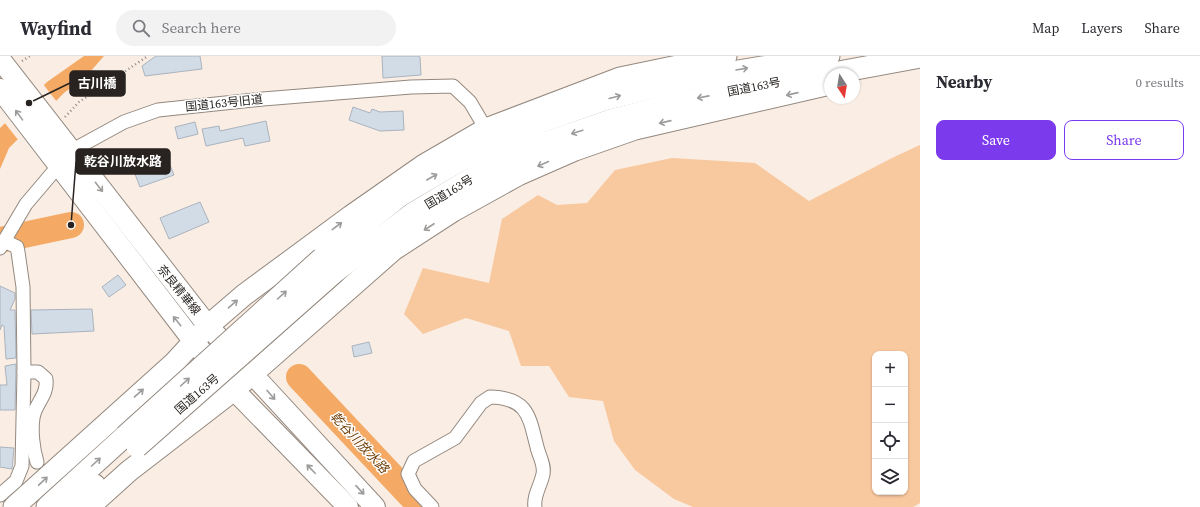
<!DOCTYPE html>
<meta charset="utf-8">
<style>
:root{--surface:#fff;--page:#f2f2f3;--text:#2b2b33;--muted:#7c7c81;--line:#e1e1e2;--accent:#7c3aed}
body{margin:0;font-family:"Source Serif 4","Noto Sans JP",serif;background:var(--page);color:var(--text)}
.controls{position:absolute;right:12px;bottom:12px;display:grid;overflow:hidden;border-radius:8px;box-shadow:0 1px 3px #0004}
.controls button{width:36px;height:36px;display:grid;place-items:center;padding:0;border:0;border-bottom:1px solid var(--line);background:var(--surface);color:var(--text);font:20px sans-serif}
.compass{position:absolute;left:824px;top:12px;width:36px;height:36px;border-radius:50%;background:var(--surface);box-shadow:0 1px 3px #0004;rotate:168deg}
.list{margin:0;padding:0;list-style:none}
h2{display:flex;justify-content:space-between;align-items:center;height:52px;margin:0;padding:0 16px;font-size:17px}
h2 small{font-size:13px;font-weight:400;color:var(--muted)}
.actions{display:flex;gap:8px;padding:12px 16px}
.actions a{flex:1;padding:9px 0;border:1px solid var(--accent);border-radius:8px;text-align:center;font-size:14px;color:var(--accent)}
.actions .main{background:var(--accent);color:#fff}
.icon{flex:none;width:22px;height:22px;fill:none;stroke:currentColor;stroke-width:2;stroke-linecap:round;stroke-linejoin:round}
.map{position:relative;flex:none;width:920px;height:451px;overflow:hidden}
header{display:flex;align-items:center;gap:24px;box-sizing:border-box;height:56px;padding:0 20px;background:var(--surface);border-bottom:1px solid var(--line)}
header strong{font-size:19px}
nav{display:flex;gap:22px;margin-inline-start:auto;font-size:14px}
.search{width:280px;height:36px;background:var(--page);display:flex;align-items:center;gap:10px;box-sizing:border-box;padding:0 14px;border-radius:22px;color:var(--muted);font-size:15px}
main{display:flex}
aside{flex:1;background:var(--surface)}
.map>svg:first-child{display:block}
.green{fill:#f8c89f;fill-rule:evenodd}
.water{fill:#f4aa65}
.pier{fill:#faede3}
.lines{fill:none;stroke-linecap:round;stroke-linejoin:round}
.river{stroke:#f4aa65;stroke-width:26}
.building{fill:#d2dce7;stroke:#aab3be}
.minor-casing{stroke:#93887f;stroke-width:15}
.primary-casing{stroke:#93887f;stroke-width:22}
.trunk-casing{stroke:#93887f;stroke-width:23}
.path{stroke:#918881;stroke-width:2.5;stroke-dasharray:1 3;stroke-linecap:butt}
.minor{stroke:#fff;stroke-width:13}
.primary{stroke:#fff;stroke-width:20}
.trunk{stroke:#fff;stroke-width:21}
.trunk-bridge-casing{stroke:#93887f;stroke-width:23;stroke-linecap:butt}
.trunk-bridge{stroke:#fff;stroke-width:21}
.oneway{stroke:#9e9c9b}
.labels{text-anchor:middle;stroke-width:3;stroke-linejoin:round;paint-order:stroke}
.street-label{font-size:12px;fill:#282320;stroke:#fff}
.water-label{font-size:13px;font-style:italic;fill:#73430e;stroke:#fff}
.leader{fill:none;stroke:#282320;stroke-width:1.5}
.callout-dot{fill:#282320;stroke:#fff;stroke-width:1.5}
.callout{fill:#282320;stroke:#282320;stroke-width:1.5}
.callout-label{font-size:13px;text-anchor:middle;font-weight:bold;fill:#fff}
</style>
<header>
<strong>Wayfind</strong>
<div class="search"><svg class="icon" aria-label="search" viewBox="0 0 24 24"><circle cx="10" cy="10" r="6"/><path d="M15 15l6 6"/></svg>Search here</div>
<nav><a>Map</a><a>Layers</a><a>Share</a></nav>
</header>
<main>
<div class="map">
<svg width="920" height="451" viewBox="0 0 920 451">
<rect width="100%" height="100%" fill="#faede3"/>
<!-- green -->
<path class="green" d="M920,89V447L913,451H693L674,443L635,414L614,385L603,345L569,341L549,310H521L509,275L466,262L423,278L404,258L423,212L489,227L502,163L538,139L557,149L587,147L615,114L672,102L755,107L809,145L892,102ZM875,298H905V436H875Z"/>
<!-- water -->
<polygon class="water" points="84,0 104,0 83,24 65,36 9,92 0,113 0,72 47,26"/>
<!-- pier -->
<polygon class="pier" points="43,28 57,46 19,85 4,66"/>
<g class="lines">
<!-- river -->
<g class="river">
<polyline points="0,184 71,169"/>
<polyline points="299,321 421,451"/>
</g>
</g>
<!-- building -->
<g class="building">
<polygon points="156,0 200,0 202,13 145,20 142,10"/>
<polygon points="382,0 418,0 420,1 421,19 383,22"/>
<polygon points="353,51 370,57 372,53 380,56 403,55 404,74 380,75 349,64"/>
<polygon points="266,65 270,85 245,90 243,82 206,90 202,73 219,70 220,75"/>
<polygon points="195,66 198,78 178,83 175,71"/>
<polygon points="167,101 174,119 140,131 133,113"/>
<polygon points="200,146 209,166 169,183 160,162"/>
<polygon points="118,219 126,229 109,241 102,231"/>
<polygon points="0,230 15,237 15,243 10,254 15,254 16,302 6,303 4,270 2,269 0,274"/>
<polygon points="92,253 94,275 32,278 31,254"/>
<polygon points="369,286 372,297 354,301 352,290"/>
<polygon points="16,308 15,354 0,354 0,329 7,329 5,310"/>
<polygon points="0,391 14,392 12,413 0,411"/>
</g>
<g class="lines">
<defs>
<g id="minor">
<polyline points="0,192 26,148 71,95 124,66 158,54 263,43 411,31 453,30 470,46 486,73"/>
<path d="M24,316H38L46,323C48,340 35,347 33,362C31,375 33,393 37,406"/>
<polyline points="0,439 16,425 22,410 24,316 23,231 18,196 17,191 4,185"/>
<path d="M432,451L415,433L408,418L414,405L455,382L481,347L490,341C528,342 529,360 537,391C539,400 545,409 543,418C541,429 533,440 535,451"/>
</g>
<g id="primary">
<polyline points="0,3 208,270 375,451"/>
<polyline points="0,33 194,286 234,334 348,451"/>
</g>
<g id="trunk">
<polyline points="322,202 400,140 463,103 541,66 604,44 684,24 829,0"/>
<polyline points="335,216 413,157 475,120 544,87 611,64 688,44 920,1"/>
<polyline points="14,451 174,307 208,270 244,239 351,160 424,109 486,73 620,22 726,0"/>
<polyline points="47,451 125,380"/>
<polyline points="71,451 95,429"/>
<polyline points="89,451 129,415 234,334 393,194 453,155 518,119 575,94 635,73 830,28"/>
</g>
</defs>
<!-- minor casing -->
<use href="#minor" class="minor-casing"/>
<!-- primary casing -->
<use href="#primary" class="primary-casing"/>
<!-- trunk casing -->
<use href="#trunk" class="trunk-casing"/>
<!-- path -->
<g class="path">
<polyline points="22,5 30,0"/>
<polyline points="65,61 79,46 148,0"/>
</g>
<!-- minor -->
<use href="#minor" class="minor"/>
<!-- primary -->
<use href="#primary" class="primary"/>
<!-- trunk -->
<use href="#trunk" class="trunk"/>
<defs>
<g id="trunk-bridge">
<polyline points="125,380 322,202"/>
<polyline points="137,391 335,216"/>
</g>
</defs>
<!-- trunk-bridge casing -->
<use href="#trunk-bridge" class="trunk-bridge-casing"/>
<!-- trunk-bridge -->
<use href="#trunk-bridge" class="trunk-bridge"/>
</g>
<!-- one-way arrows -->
<defs><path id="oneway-shaft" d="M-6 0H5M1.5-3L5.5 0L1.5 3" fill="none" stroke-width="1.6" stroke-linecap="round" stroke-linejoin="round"/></defs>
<g class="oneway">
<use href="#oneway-shaft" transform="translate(742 13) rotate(-10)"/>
<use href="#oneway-shaft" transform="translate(792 38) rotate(167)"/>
<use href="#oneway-shaft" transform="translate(615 41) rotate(-15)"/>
<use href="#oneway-shaft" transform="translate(703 41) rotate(169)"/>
<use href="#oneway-shaft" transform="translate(19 59) rotate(-126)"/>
<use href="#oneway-shaft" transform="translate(665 66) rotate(167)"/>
<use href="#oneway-shaft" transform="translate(577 76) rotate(162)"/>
<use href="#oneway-shaft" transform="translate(543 108) rotate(156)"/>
<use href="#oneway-shaft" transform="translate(432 121) rotate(-30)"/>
<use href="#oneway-shaft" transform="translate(99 131) rotate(52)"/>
<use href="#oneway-shaft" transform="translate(337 170) rotate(-37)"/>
<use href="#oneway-shaft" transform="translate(429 171) rotate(147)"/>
<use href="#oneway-shaft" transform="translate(282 239) rotate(-42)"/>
<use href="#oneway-shaft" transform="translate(233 248) rotate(-41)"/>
<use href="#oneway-shaft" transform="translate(177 265) rotate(-129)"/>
<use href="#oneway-shaft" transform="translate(185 326) rotate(-42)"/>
<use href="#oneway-shaft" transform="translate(139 337) rotate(-41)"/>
<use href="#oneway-shaft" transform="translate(271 339) rotate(49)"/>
<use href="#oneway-shaft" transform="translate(96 406) rotate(-42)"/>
<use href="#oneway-shaft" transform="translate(311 413) rotate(-134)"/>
<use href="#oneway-shaft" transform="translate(43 425) rotate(-43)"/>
<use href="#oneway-shaft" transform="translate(360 434) rotate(47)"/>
</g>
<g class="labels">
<!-- street labels -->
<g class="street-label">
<text transform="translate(754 31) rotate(-11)" y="4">国道163号</text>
<text transform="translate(224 47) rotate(-6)" y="4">国道163号旧道</text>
<text transform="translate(449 136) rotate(-31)" y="4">国道163号</text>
<text transform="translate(179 234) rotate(51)" y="4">奈良精華線</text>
<text transform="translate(197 338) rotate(-41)" y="4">国道163号</text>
</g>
<!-- water labels -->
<g class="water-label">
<text transform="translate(360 386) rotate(47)" y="5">乾谷川放水路</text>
</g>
</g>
<!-- callouts -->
<path class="leader" d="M29 47L70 27M71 169L76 106"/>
<g class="callout-dot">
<circle cx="29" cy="47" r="4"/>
<circle cx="71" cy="169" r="4"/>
</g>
<g class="callout">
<rect x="70" y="15" width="55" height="25" rx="4"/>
<rect x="76" y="93" width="94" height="25" rx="4"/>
</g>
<g class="callout-label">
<text x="97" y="32">古川橋</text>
<text x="123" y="110">乾谷川放水路</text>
</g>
</svg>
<div class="controls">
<button>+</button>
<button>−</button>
<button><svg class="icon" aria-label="locate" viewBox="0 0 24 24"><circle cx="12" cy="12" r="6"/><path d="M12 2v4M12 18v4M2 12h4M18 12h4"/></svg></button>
<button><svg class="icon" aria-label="layers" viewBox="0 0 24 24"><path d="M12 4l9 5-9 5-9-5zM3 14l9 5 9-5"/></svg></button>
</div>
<svg class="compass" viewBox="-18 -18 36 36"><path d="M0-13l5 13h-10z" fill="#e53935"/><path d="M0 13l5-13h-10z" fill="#7c7c81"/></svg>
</div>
<aside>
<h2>Nearby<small>0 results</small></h2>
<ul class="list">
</ul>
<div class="actions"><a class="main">Save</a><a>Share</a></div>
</aside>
</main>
